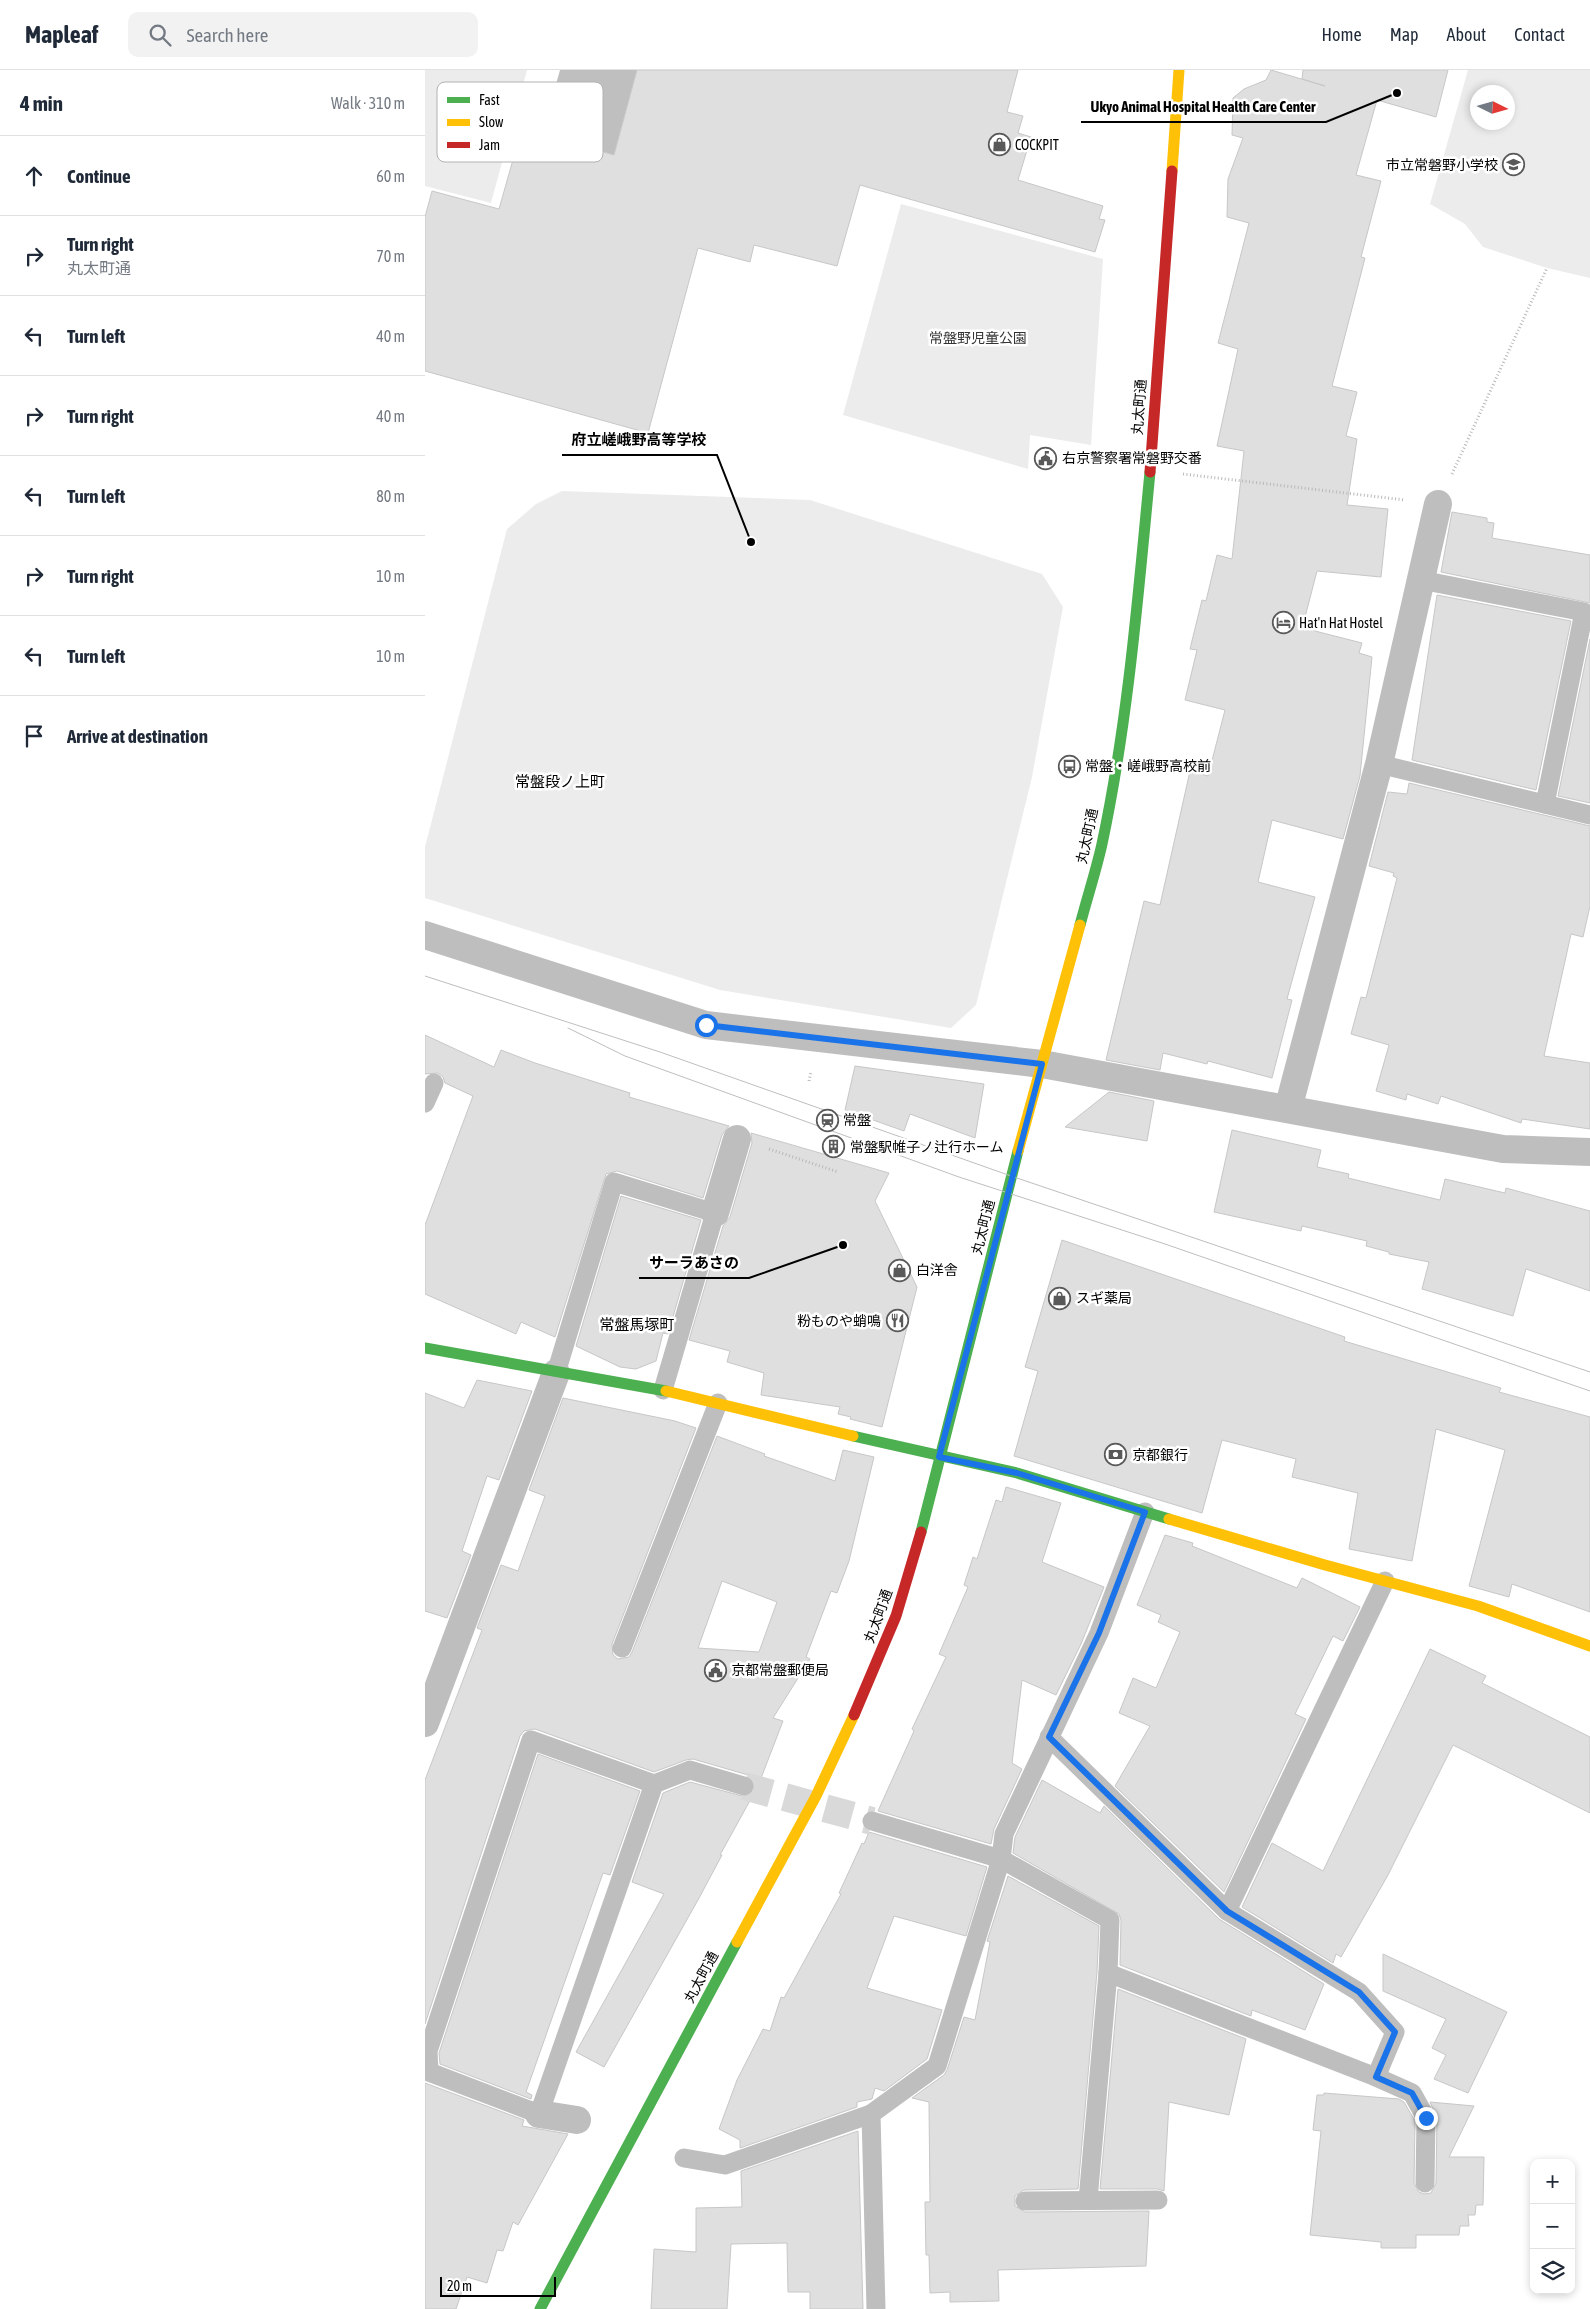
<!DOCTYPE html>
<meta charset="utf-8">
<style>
:root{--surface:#fff;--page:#f2f2f3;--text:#1f2937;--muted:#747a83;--line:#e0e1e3}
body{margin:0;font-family:"Asap Condensed","Noto Sans JP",sans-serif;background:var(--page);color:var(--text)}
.controls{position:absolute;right:15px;bottom:15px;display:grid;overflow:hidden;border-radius:10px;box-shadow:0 2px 8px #0003}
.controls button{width:45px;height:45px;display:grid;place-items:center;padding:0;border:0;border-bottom:1px solid var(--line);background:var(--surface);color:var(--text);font:25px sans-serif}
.compass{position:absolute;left:1045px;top:15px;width:45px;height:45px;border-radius:50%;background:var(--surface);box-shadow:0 2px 8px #0003;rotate:95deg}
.scale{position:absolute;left:15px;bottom:12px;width:116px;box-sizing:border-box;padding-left:5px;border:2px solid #000;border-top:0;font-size:14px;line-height:18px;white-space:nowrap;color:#000;-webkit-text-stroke:4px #fff;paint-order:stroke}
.stop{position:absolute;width:15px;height:15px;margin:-11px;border:4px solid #1a73e8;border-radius:50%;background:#fff}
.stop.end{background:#1a73e8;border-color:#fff;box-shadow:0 1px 5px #0008}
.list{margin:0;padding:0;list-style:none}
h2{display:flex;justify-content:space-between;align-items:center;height:65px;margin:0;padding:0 20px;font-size:21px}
h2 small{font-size:16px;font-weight:400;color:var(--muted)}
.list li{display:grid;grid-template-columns:32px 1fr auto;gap:15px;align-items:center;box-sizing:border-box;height:80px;padding:0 20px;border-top:1px solid var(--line)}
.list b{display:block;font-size:19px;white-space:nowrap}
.list p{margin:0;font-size:16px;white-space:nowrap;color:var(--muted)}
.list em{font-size:16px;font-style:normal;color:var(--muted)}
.icon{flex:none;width:28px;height:28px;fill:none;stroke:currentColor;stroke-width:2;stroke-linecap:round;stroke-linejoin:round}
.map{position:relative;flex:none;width:1165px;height:2239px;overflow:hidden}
header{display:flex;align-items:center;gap:30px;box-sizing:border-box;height:70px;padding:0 25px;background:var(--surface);border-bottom:1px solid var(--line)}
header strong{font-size:24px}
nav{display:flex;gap:28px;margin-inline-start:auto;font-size:18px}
.search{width:350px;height:45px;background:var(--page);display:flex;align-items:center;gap:12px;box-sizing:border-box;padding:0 18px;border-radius:10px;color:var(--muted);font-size:19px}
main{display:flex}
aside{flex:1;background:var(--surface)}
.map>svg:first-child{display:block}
.green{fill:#ececec;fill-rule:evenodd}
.water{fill:#bfbfbf}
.building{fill:#dfdfdf;stroke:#c7c7c7;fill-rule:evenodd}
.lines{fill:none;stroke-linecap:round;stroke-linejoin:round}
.street-tunnel{stroke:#d9d9d9;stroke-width:28;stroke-dasharray:28 14;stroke-linecap:butt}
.path{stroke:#b9b9b9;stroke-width:3;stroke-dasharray:1 2.5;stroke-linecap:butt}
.lane{stroke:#bebebe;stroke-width:19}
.street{stroke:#bebebe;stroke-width:28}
.fast{stroke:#4caf50;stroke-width:11}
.slow{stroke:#ffc107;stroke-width:11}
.jam{stroke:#c62828;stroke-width:11}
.tram{stroke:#bebebe;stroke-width:1}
.route{stroke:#1a73e8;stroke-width:6}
.labels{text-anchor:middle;stroke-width:5;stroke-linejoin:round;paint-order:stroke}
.poi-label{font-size:14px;fill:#000;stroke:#fff;text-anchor:start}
.park-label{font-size:14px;fill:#333;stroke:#fff}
.street-label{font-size:14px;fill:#000;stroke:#fff}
.neighbourhood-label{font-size:15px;fill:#000;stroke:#fff}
.key{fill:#fff;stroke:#b2b2b2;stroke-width:1}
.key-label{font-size:14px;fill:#000}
.leader{fill:none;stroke:#000;stroke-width:2}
.callout-dot{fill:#000;stroke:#fff;stroke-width:2}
.callout-label{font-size:15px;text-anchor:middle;font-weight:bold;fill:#000;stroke:#fff;stroke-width:5;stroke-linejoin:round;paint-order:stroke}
</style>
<header>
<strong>Mapleaf</strong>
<div class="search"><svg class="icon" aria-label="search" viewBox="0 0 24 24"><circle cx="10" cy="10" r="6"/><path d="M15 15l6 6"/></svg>Search here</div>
<nav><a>Home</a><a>Map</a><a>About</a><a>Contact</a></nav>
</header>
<main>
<aside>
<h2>4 min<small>Walk · 310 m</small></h2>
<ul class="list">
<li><svg class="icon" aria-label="ahead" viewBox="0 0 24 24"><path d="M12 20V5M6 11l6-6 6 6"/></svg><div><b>Continue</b></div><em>60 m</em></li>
<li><svg class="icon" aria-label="right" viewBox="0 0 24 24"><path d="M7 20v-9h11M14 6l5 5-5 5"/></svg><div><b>Turn right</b><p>丸太町通</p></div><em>70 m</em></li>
<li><svg class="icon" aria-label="left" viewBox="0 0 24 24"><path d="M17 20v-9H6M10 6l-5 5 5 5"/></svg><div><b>Turn left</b></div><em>40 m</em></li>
<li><svg class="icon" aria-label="right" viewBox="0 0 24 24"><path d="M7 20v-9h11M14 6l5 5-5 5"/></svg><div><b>Turn right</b></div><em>40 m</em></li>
<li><svg class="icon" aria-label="left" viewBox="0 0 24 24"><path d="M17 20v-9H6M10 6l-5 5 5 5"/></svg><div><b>Turn left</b></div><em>80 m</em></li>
<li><svg class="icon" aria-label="right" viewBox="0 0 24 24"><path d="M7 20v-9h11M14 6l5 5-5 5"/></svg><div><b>Turn right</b></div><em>10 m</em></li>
<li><svg class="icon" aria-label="left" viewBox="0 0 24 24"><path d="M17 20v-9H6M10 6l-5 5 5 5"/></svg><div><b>Turn left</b></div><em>10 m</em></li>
<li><svg class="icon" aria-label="arrive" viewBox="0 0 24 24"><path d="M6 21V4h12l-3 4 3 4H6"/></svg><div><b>Arrive at destination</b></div></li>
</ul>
</aside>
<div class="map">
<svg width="1165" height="2239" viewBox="0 0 1165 2239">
<rect width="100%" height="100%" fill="#fff"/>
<!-- green -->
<g class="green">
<polygon points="0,0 102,0 66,133 0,116"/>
<path d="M1043,0H1165V208L1122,198L1058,177L1040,154L1005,134ZM1082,22V52H1052V22Z"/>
<polygon points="476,134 678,189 666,375 605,365 603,399 418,345"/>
<polygon points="137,421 385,430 617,504 638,537 607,707 551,935 526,958 295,920 0,828 0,777 82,459 111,434"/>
</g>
<!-- water -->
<polygon class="water" points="135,0 212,0 189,85 117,64"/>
<!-- building -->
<g class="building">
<polygon points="212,0 593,0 582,42 598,46 593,63 606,67 593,110 678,136 674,149 680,150 670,182 435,115 412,196 329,175 325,192 273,178 223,363 0,301 0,147 7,121 74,139 97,58 189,85"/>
<polygon points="846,0 900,16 877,9 878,0 1023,0 1011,47 952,30 931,105 956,111 936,187 940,188 907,316 932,322 921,366 932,369 922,435 963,439 956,507 892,501 878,555 891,558 890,561 937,573 934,583 947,587 935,706 918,769 847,750 833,812 890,827 862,929 867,930 847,1008 783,991 782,994 738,983 735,1000 681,990 719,831 735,835 765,701 783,706 800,640 760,630 772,580 765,579 777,530 781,531 792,485 807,489 819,381 792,376 813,279 793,273 824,153 802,147 803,109 818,68 807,65 808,28 819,19 841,10"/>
<polygon points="1027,442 1062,448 1062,452 1069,453 1067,468 1165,485 1165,533 1016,502"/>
<polygon points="1012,525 1146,551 1111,720 987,690"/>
<polygon points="1165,569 1165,733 1133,726"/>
<polygon points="984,713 1165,756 1165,836 1158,867 1146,864 1119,986 1165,993 1165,1059 1097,1049 1096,1053 1016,1026 1013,1034 982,1024 981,1030 951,1021 964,975 926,964 936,927 941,928 972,808 968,806 969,803 944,796 963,722 982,724"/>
<polygon points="0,965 69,997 76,980 110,993 205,1023 204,1027 304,1056 297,1065 278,1128 192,1101 181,1104 130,1267 96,1252 91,1264 0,1224 0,1155 48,1026 20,1013 18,1007 13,1003 0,1004"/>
<polygon points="430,996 559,1014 550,1068 485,1044 479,1061 420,1040"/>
<polygon points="684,1022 729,1031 722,1071 640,1057"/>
<polygon points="807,1060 896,1080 892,1097 924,1104 923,1108 1015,1130 1020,1109 1080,1123 1081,1118 1165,1141 1165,1221 1101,1199 1088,1246 997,1219 1004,1192 964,1184 964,1182 941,1176 942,1171 877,1156 876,1161 789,1142"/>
<polygon points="326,1063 464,1103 450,1131 492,1217 457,1357 425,1349 426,1347 413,1344 415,1337 336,1325 339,1303 302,1292 305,1281 264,1270 298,1156 305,1147 327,1073"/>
<polygon points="196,1126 276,1150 243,1264 238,1263 231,1291 211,1299 195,1297 151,1276"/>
<polygon points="637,1170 920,1267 919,1271 1076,1318 1074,1322 1165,1347 1165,1542 1087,1514 1084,1527 1044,1516 1080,1380 1011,1359 987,1491 924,1479 933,1423 867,1407 871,1389 797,1370 777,1443 589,1386 613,1301 600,1297"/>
<polygon points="52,1310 107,1321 74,1410 62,1406 37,1481 46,1485 22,1548 0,1541 0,1323 39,1338"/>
<path d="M138,1328L250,1351L271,1358L187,1574L188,1585L193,1589L204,1587L207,1582L292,1366L340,1384L339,1386L410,1411L418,1380L449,1387L424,1491L412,1523L406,1521L381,1587L385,1589L348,1648L358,1651L333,1716L295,1785H297L273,1830L179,1997L151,1982L239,1824L207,1812L238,1723L265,1712L321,1727L326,1724L330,1719L327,1709L323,1705L268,1689L261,1690L229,1702L110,1659L99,1661L95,1666L0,1954V1710L57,1560L52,1558L76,1495L93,1501L120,1426L104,1420ZM297,1511L352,1532L334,1582L273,1578Z"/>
<polygon points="581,1417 636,1433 617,1492 679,1517 656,1574 631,1625 597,1610 587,1693 597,1699 569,1759 566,1774 453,1741 489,1661 487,1659 521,1587 514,1584 543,1517 539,1515 548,1487 552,1489 571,1430 577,1432"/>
<polygon points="740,1465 768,1473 767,1476 872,1518 877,1508 935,1537 918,1571 908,1566 870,1644 881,1649 799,1822 690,1716 725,1656 694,1643 708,1608 731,1618 755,1562 733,1552 736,1545 712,1535"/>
<polygon points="1005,1579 1061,1606 1057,1613 1165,1667 1165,1743 1028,1675 963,1805 916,1887 911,1884 908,1893 817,1837 847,1773 898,1801"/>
<polygon points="113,1684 215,1721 185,1805 178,1803 101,2022 107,2025 106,2029 15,1994 14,1983"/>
<polygon points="617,1710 675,1743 679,1736 794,1849 899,1914 880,1960 827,1940 826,1946 695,1895 696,1850 694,1844 588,1783 590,1767"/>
<polygon points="444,1762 562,1797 541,1866 469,1846 442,1918 517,1940 502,1989 459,2021 450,2018 447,2029 432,2032 432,2037 315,2078 315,2070 294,2059 312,2010 338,1959 345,1961 356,1927 359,1928 416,1824 414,1823 437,1773 439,1774"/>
<polygon points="583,1806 674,1856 672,1902 653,2119 599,2120 590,2126 590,2136 600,2142 724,2141 721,2196 573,2200 574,2231 525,2232 525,2222 505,2223 504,2185 501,2185 500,2132 505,2132 504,2032 487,2028 519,2005 522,2000 539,1947 550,1950 565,1872 562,1871"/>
<polygon points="958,1884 1082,1942 1043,2023 1009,2009 1021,1985 1007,1978 1021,1949 958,1921"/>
<polygon points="693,1919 821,1969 804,2045 744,2032 739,2121 733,2119 675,2119"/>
<polygon points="0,2013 99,2050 97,2056 143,2064 93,2155 88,2152 78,2181 72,2180 62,2213 42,2207 31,2239 0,2239"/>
<polygon points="899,2023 974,2029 979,2032 990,2051 989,2113 994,2122 999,2124 1006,2123 1011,2113 1012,2048 1005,2032 1049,2036 1024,2087 1059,2087 1058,2135 1051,2135 1050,2145 1043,2145 1044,2156 1035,2156 1034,2165 991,2165 991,2178 956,2178 956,2172 885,2165 896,2061 888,2060 892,2025 899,2025"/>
<polygon points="433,2061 438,2239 385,2239 385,2222 363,2222 362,2173 306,2174 302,2239 226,2239 229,2179 271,2182 271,2138 317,2137 316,2101"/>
</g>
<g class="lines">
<!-- street-tunnel -->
<polyline class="street-tunnel" points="319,1716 447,1751"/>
<!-- path -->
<g class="path">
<polyline points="758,404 980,430"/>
<polyline points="1027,404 1122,198"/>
<polyline points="384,1011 386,1002"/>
<polyline points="344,1079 413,1102"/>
</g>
<!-- lane -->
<g class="lane">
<polyline points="996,510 1159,542 1120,734"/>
<polyline points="954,694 1165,745"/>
<polyline points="0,1033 9,1013"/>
<polyline points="131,1303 189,1112 290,1143 238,1320"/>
<polyline points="197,1578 293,1333"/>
<polyline points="624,1667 802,1841 934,1922 970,1962 951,2007 683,1903"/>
<polyline points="229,1714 114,2044 4,2002 3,1981 106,1670 229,1714 265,1700 319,1716"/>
<polyline points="447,1751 576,1789 685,1850 683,1903 663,2130"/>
<polyline points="802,1841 960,1511"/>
<polyline points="951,2007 987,2023 1001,2048 1000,2113"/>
<polyline points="259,2088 300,2095 446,2044"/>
<polyline points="600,2131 733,2130"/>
<polyline points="451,2239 446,2044 512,1996 576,1789 579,1764 674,1563 720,1442"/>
</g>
<!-- street -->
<g class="street">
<polyline points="0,865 281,955 617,994 1078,1079 1165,1082"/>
<polyline points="863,1039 954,694 1013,434"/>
<polyline points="290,1143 312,1069"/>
<polyline points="0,1653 131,1303"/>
<polyline points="114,2044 152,2050"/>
</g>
<!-- fast -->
<g class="fast">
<path d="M655,855C662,828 671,801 677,774C703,652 713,526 725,402"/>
<polyline points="0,1278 241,1321"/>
<polyline points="428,1366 592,1403 744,1449"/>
<polyline points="496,1462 593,1081"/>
<polyline points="115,2239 312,1872"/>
</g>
<!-- slow -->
<g class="slow">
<polyline points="747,101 754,0"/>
<polyline points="593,1081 655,855"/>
<polyline points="241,1321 428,1366"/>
<polyline points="744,1449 900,1495 1053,1536 1165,1576"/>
<polyline points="312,1872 391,1726 429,1645"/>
</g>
<!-- jam -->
<g class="jam">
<polyline points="725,402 747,101"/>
<polyline points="429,1645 471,1546 496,1462"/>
</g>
<!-- tram -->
<g class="tram">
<polyline points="0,906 235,982 586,1106 1165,1302"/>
<polyline points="143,958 200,986 534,1107 740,1174 1165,1321"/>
</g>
</g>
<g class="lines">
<!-- route -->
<polyline class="route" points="281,955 617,994 514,1387 592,1403 720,1442 674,1563 624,1667 802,1841 934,1922 970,1962 951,2007 987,2023 1001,2048"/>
</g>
<!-- icons -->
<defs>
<symbol id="shop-ring" viewBox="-11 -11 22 22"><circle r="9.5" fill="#fff" stroke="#595959" stroke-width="1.5"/><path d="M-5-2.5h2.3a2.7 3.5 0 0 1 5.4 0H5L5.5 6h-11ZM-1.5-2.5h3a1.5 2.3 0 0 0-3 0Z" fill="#595959"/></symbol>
<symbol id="school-ring" viewBox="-11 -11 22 22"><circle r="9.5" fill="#fff" stroke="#595959" stroke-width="1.5"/><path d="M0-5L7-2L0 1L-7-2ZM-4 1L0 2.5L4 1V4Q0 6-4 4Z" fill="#595959"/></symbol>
<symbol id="civic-ring" viewBox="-11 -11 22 22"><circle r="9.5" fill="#fff" stroke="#595959" stroke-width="1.5"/><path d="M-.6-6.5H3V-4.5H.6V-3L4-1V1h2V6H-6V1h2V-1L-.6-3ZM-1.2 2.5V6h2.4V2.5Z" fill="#595959"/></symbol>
<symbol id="hotel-ring" viewBox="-11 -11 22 22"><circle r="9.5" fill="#fff" stroke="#595959" stroke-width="1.5"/><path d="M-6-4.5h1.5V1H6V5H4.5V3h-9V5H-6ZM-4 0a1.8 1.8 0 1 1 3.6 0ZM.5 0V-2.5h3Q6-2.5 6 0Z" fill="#595959"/></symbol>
<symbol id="bus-ring" viewBox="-11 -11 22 22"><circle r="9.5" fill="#fff" stroke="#595959" stroke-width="1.5"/><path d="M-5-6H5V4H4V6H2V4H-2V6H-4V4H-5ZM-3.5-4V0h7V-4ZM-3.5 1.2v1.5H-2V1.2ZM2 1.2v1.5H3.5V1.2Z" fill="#595959"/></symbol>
<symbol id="station-ring" viewBox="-11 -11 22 22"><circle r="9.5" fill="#fff" stroke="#595959" stroke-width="1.5"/><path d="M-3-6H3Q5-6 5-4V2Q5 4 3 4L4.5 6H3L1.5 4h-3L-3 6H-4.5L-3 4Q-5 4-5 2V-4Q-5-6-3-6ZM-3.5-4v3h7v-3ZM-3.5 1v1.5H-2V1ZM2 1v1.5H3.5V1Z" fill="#595959"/></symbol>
<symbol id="building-ring" viewBox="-11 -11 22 22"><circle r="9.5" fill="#fff" stroke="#595959" stroke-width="1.5"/><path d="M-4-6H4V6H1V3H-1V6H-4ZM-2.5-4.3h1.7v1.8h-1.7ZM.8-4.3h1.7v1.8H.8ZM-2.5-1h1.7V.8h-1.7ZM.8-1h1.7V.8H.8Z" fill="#595959"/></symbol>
<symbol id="restaurant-ring" viewBox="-11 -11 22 22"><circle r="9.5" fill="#fff" stroke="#595959" stroke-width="1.5"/><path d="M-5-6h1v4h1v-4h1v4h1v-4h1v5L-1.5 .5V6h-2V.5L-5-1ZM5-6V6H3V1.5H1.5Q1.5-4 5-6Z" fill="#595959"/></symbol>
<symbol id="bank-ring" viewBox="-11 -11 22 22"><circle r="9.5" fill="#fff" stroke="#595959" stroke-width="1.5"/><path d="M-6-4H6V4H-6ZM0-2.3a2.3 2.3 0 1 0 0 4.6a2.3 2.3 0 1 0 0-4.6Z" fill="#595959"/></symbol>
</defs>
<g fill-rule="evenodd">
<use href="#shop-ring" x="562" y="62" width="25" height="25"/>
<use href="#school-ring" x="1076" y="82" width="25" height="25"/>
<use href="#civic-ring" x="608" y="376" width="25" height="25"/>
<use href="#hotel-ring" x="846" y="540" width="25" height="25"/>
<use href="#bus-ring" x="632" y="684" width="25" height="25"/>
<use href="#station-ring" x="390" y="1038" width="25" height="25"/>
<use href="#building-ring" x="396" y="1064" width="25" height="25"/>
<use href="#shop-ring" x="462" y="1188" width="25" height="25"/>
<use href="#shop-ring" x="622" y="1216" width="25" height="25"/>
<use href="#restaurant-ring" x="460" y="1238" width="25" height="25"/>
<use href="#bank-ring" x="678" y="1372" width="25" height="25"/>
<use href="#civic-ring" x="278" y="1588" width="25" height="25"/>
</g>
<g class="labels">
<!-- poi labels -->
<g class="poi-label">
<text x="590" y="80">COCKPIT</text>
<text x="1073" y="100" text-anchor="end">市立常磐野小学校</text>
<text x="637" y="393">右京警察署常磐野交番</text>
<text x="874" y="558">Hat'n Hat Hostel</text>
<text x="660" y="701">常盤・嵯峨野高校前</text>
<text x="418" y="1055">常盤</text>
<text x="425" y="1082">常盤駅帷子ノ辻行ホーム</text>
<text x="491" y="1205">白洋舎</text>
<text x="651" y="1233">スギ薬局</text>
<text x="456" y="1256" text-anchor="end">粉ものや蛸鳴</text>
<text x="707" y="1390">京都銀行</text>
<text x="306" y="1605">京都常盤郵便局</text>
</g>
<!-- park labels -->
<g class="park-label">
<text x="553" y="273">常盤野児童公園</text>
</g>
<!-- street labels -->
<g class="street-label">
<text transform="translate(714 337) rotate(-86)" y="5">丸太町通</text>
<text transform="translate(662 766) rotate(-78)" y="5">丸太町通</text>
<text transform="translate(558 1157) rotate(-76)" y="5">丸太町通</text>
<text transform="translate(453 1546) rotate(-70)" y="5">丸太町通</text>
<text transform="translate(276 1907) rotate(-62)" y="5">丸太町通</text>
</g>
<!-- neighbourhood labels -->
<g class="neighbourhood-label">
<text x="135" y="717">常盤段ノ上町</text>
<text x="212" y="1260">常盤馬塚町</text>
</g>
</g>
<!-- legend -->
<rect x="12" y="12" width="166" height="80" rx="8" class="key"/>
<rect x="22" y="27" width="23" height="6" fill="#4caf50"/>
<rect x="22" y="49" width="23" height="7" fill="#ffc107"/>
<rect x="22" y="72" width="23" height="6" fill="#c62828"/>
<g class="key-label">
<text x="54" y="35">Fast</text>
<text x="54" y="57">Slow</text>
<text x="54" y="80">Jam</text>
</g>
<!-- callouts -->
<path class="leader" d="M972 23L901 52H656M326 472L292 385H137M418 1175L324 1208H214"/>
<g class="callout-dot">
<circle cx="972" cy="23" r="5"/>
<circle cx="326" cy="472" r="5"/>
<circle cx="418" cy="1175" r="5"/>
</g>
<g class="callout-label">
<text x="778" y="42">Ukyo Animal Hospital Health Care Center</text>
<text x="214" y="375">府立嵯峨野高等学校</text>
<text x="269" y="1198">サーラあさの</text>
</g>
</svg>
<div class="controls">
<button>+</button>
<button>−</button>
<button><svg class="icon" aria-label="layers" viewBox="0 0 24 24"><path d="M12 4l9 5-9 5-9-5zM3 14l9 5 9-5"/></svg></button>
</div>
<svg class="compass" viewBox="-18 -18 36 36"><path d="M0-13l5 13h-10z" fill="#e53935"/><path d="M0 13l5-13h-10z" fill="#747a83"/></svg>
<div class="scale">20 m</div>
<div class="stop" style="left:281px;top:955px"></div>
<div class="stop end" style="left:1001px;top:2048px"></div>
</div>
</main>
